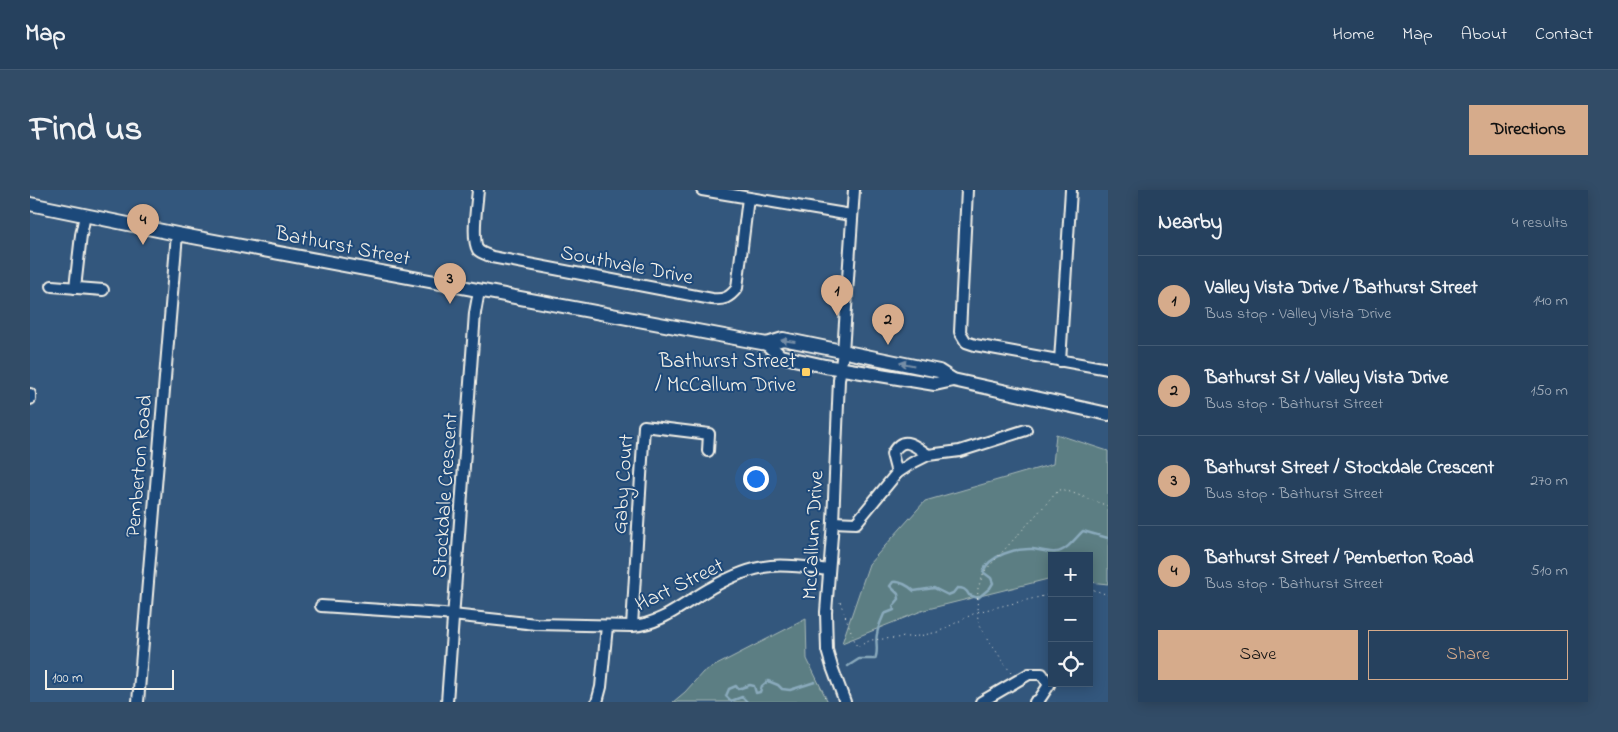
<!DOCTYPE html>
<meta charset="utf-8">
<style>
:root{--surface:#26415e;--page:#324c67;--text:#f1f3f6;--muted:#a4afbc;--line:#425a73;--accent:#d6ab8b}
body{margin:0;font-family:"Indie Flower",sans-serif;background:var(--page);color:var(--text)}
.controls{position:absolute;right:15px;bottom:15px;display:grid;overflow:hidden;border-radius:0px;box-shadow:0 2px 12px #0003}
.controls button{width:45px;height:45px;display:grid;place-items:center;padding:0;border:0;border-bottom:1px solid var(--line);background:var(--surface);color:var(--text);font:25px sans-serif}
.scale{position:absolute;left:15px;bottom:12px;width:129px;box-sizing:border-box;padding-left:5px;border:2px solid #f4f1e8;border-top:0;font-size:14px;line-height:18px;white-space:nowrap;color:#f4f1e8;-webkit-text-stroke:4px #1f4a7a;paint-order:stroke}
.you{position:absolute;left:725px;top:288px;width:18px;height:18px;margin:-12px;border:4px solid #fff;border-radius:50%;background:#1a73e8;box-shadow:0 0 0 8px #1a73e833}
.badge{display:grid;place-items:center;width:32px;height:32px;border-radius:50%;background:var(--accent);color:#111;font-size:16px;font-weight:700}
.pin{position:absolute;translate:-50% -41px;filter:drop-shadow(0 1px 2px #0008)}
.pin::after{content:'';position:absolute;top:26px;width:18px;height:15px;background:inherit;clip-path:polygon(0 0,100% 0,50% 100%)}
.list{margin:0;padding:0;list-style:none}
h2{display:flex;justify-content:space-between;align-items:center;height:65px;margin:0;padding:0 20px;font-size:21px}
h2 small{font-size:16px;font-weight:400;color:var(--muted)}
.list li{display:grid;grid-template-columns:32px 1fr auto;gap:15px;align-items:center;box-sizing:border-box;height:90px;padding:0 20px;border-top:1px solid var(--line)}
.list b{display:block;font-size:19px;white-space:nowrap}
.list p{margin:0;font-size:16px;white-space:nowrap;color:var(--muted)}
.list em{font-size:16px;font-style:normal;color:var(--muted)}
.actions{display:flex;gap:10px;padding:15px 20px}
.actions a{flex:1;padding:11px 0;border:1px solid var(--accent);border-radius:0px;text-align:center;font-size:18px;color:var(--accent)}
.actions .main{background:var(--accent);color:#111}
.icon{flex:none;width:28px;height:28px;fill:none;stroke:currentColor;stroke-width:2;stroke-linecap:round;stroke-linejoin:round}
.map{position:relative;flex:none;width:1078px;height:512px;overflow:hidden;border-radius:0px}
header{display:flex;align-items:center;gap:30px;box-sizing:border-box;height:70px;padding:0 25px;background:var(--surface);border-bottom:1px solid var(--line)}
header strong{font-size:24px}
nav{display:flex;gap:28px;margin-inline-start:auto;font-size:18px}
.intro{display:flex;align-items:center;justify-content:space-between;box-sizing:border-box;height:120px;padding:0 30px}
h1{margin:0;font-size:35px}
.button{padding:12px 22px;border-radius:0px;background:var(--accent);color:#111;font-size:18px;font-weight:700}
main{display:flex;gap:30px;padding:0 30px}
aside{flex:1;background:var(--surface);border-radius:0px;box-shadow:0 2px 12px #0003}
.map>svg:first-child{display:block}
.green{fill:#5b7e83;stroke:#a8b8b6}
.lines{fill:none;stroke-linecap:round;stroke-linejoin:round}
.stream{stroke:#8aaabc;stroke-width:2.5}
.minor-casing{stroke:#f4f1e8;stroke-width:14}
.major-casing{stroke:#f4f1e8;stroke-width:16}
.path{stroke:#f4f1e8;stroke-width:1;stroke-dasharray:1 4;stroke-linecap:butt}
.minor{stroke:#1f4a7a;stroke-width:10}
.major{stroke:#1f4a7a;stroke-width:12}
.oneway{fill:#748da6}
.poi-dot{fill:#ffd166;stroke:#1f4a7a;stroke-width:2}
.labels{text-anchor:middle;stroke-width:4;stroke-linejoin:round;paint-order:stroke}
.street-label{font-size:21px;fill:#f4f1e8;stroke:#1f4a7a}
.poi-label{font-size:21px;fill:#f4f1e8;stroke:#1f4a7a;text-anchor:end}
</style>
<header>
<strong>Map</strong>
<nav><a>Home</a><a>Map</a><a>About</a><a>Contact</a></nav>
</header>
<div class="intro"><h1>Find us</h1><a class="button">Directions</a></div>
<main>
<div class="map">
<svg width="1078" height="512" viewBox="0 0 1078 512">
<rect width="100%" height="100%" fill="#33577d"/>
<filter id="ink" filterUnits="userSpaceOnUse"><feTurbulence type="fractalNoise" baseFrequency=".02" numOctaves="2"/><feDisplacementMap in="SourceGraphic" scale="10" xChannelSelector="R" yChannelSelector="G"/><feConvolveMatrix kernelMatrix="1 2 1 2 8 2 1 2 1" color-interpolation-filters="sRGB"/></filter>
<g filter="url(#ink)">
<!-- green -->
<g class="green">
<polygon points="1026,244 1078,261 1078,394 1059,392 1059,366 1022,366 1022,388 894,420 812,453 839,374 895,311 1023,274"/>
<polygon points="776,429 777,469 798,512 643,512 655,502 673,482"/>
</g>
<g class="lines">
<!-- stream -->
<g class="stream">
<path d="M818,476L829,469H845C849,461 845,452 847,444C848,437 851,431 854,424L864,420L863,416L869,409L868,404L860,396L863,392C870,391 879,396 884,401L904,398L918,405L923,403L927,398C933,398 936,399 939,405L948,408L960,398L963,393L961,388L953,382C959,365 986,358 1003,359C1010,360 1019,363 1026,362C1036,362 1046,347 1053,341L1078,348"/>
<polyline points="717,512 712,507 701,511 696,506 699,499 706,496 708,499 720,495 724,496 726,503 730,502 732,496 738,491 748,495 752,499 760,500 785,492"/>
</g>
<defs>
<g id="minor">
<path d="M448,0C447,14 441,48 448,60C451,63 458,65 462,67L682,109C694,110 699,108 707,98L718,8"/>
<polyline points="672,0 821,25"/>
<polyline points="937,0 930,142 936,152 945,155 1078,179"/>
<polyline points="22,96 73,100"/>
<polyline points="45,98 51,45 55,25"/>
<polyline points="1030,171 1041,0"/>
<polyline points="0,204 0,209"/>
<path d="M867,283L862,264C873,244 884,255 898,265"/>
<polyline points="803,332 826,333 867,283 882,273 898,265 930,261 996,240"/>
<path d="M291,416L413,424L506,434L602,436C633,434 655,412 681,398C698,388 721,378 741,376C758,374 782,378 799,380"/>
<polyline points="602,436 614,236 679,244 678,261"/>
<polyline points="108,512 147,44"/>
<polyline points="417,512 445,123 449,101"/>
<polyline points="567,512 571,497 577,436"/>
<polyline points="815,512 802,477 797,460 796,422 803,332 809,190 813,162 824,0"/>
<polyline points="951,512 999,484 1012,484 1019,495 1009,510 1005,512"/>
</g>
<g id="major">
<polyline points="0,14 147,44 737,154 753,149 909,181 923,190 1078,224"/>
<polyline points="737,154 750,166 795,176 905,194 923,190"/>
</g>
</defs>
<!-- minor casing -->
<use href="#minor" class="minor-casing"/>
<!-- major casing -->
<use href="#major" class="major-casing"/>
<!-- path -->
<g class="path">
<polyline points="1059,398 1078,405"/>
<polyline points="1022,404 947,422 948,398 954,382 1027,302 1032,299 1078,316"/>
<polyline points="810,412 827,457 841,450 889,446 908,442 947,422 949,436 981,483"/>
<polyline points="794,512 795,503"/>
</g>
<!-- minor -->
<use href="#minor" class="minor"/>
<!-- major -->
<use href="#major" class="major"/>
</g>
<!-- one-way arrows -->
<defs><path id="oneway-solid" d="M-6-.8H1V-3.2L6.5 0L1 3.2V.8H-6Z" transform="scale(1.25)"/></defs>
<g class="oneway">
<use href="#oneway-solid" transform="translate(758 151) rotate(-173)"/>
<use href="#oneway-solid" transform="translate(877 174) rotate(-169)"/>
</g>
</g>
<!-- markers -->
<rect class="poi-dot" x="771" y="177" width="10" height="10" rx="2.5"/>
<g class="labels">
<!-- street labels -->
<g class="street-label">
<text transform="translate(313 55) rotate(11)" y="7">Bathurst Street</text>
<text transform="translate(597 74) rotate(11)" y="7">Southvale Drive</text>
<text transform="translate(108 276) rotate(-85)" y="7">Pemberton Road</text>
<text transform="translate(592 294) rotate(-86)" y="7">Gaby Court</text>
<text transform="translate(414 305) rotate(-86)" y="7">Stockdale Crescent</text>
<text transform="translate(782 345) rotate(-87)" y="7">McCallum Drive</text>
<text transform="translate(649 394) rotate(-26)" y="7">Hart Street</text>
</g>
<!-- poi labels -->
<g class="poi-label">
<text x="766" y="177">Bathurst Street<tspan x="766" dy="24">/ McCallum Drive</tspan></text>
</g>
</g>
</svg>
<div class="controls">
<button>+</button>
<button>−</button>
<button><svg class="icon" aria-label="locate" viewBox="0 0 24 24"><circle cx="12" cy="12" r="6"/><path d="M12 2v4M12 18v4M2 12h4M18 12h4"/></svg></button>
</div>
<div class="scale">100 m</div>
<div class="you"></div>
<div class="pin badge" style="left:807px;top:126px">1</div>
<div class="pin badge" style="left:858px;top:155px">2</div>
<div class="pin badge" style="left:420px;top:114px">3</div>
<div class="pin badge" style="left:113px;top:55px">4</div>
</div>
<aside>
<h2>Nearby<small>4 results</small></h2>
<ul class="list">
<li><span class="badge">1</span><div><b>Valley Vista Drive / Bathurst Street</b><p>Bus stop · Valley Vista Drive</p></div><em>140 m</em></li>
<li><span class="badge">2</span><div><b>Bathurst St / Valley Vista Drive</b><p>Bus stop · Bathurst Street</p></div><em>150 m</em></li>
<li><span class="badge">3</span><div><b>Bathurst Street / Stockdale Crescent</b><p>Bus stop · Bathurst Street</p></div><em>270 m</em></li>
<li><span class="badge">4</span><div><b>Bathurst Street / Pemberton Road</b><p>Bus stop · Bathurst Street</p></div><em>510 m</em></li>
</ul>
<div class="actions"><a class="main">Save</a><a>Share</a></div>
</aside>
</main>
